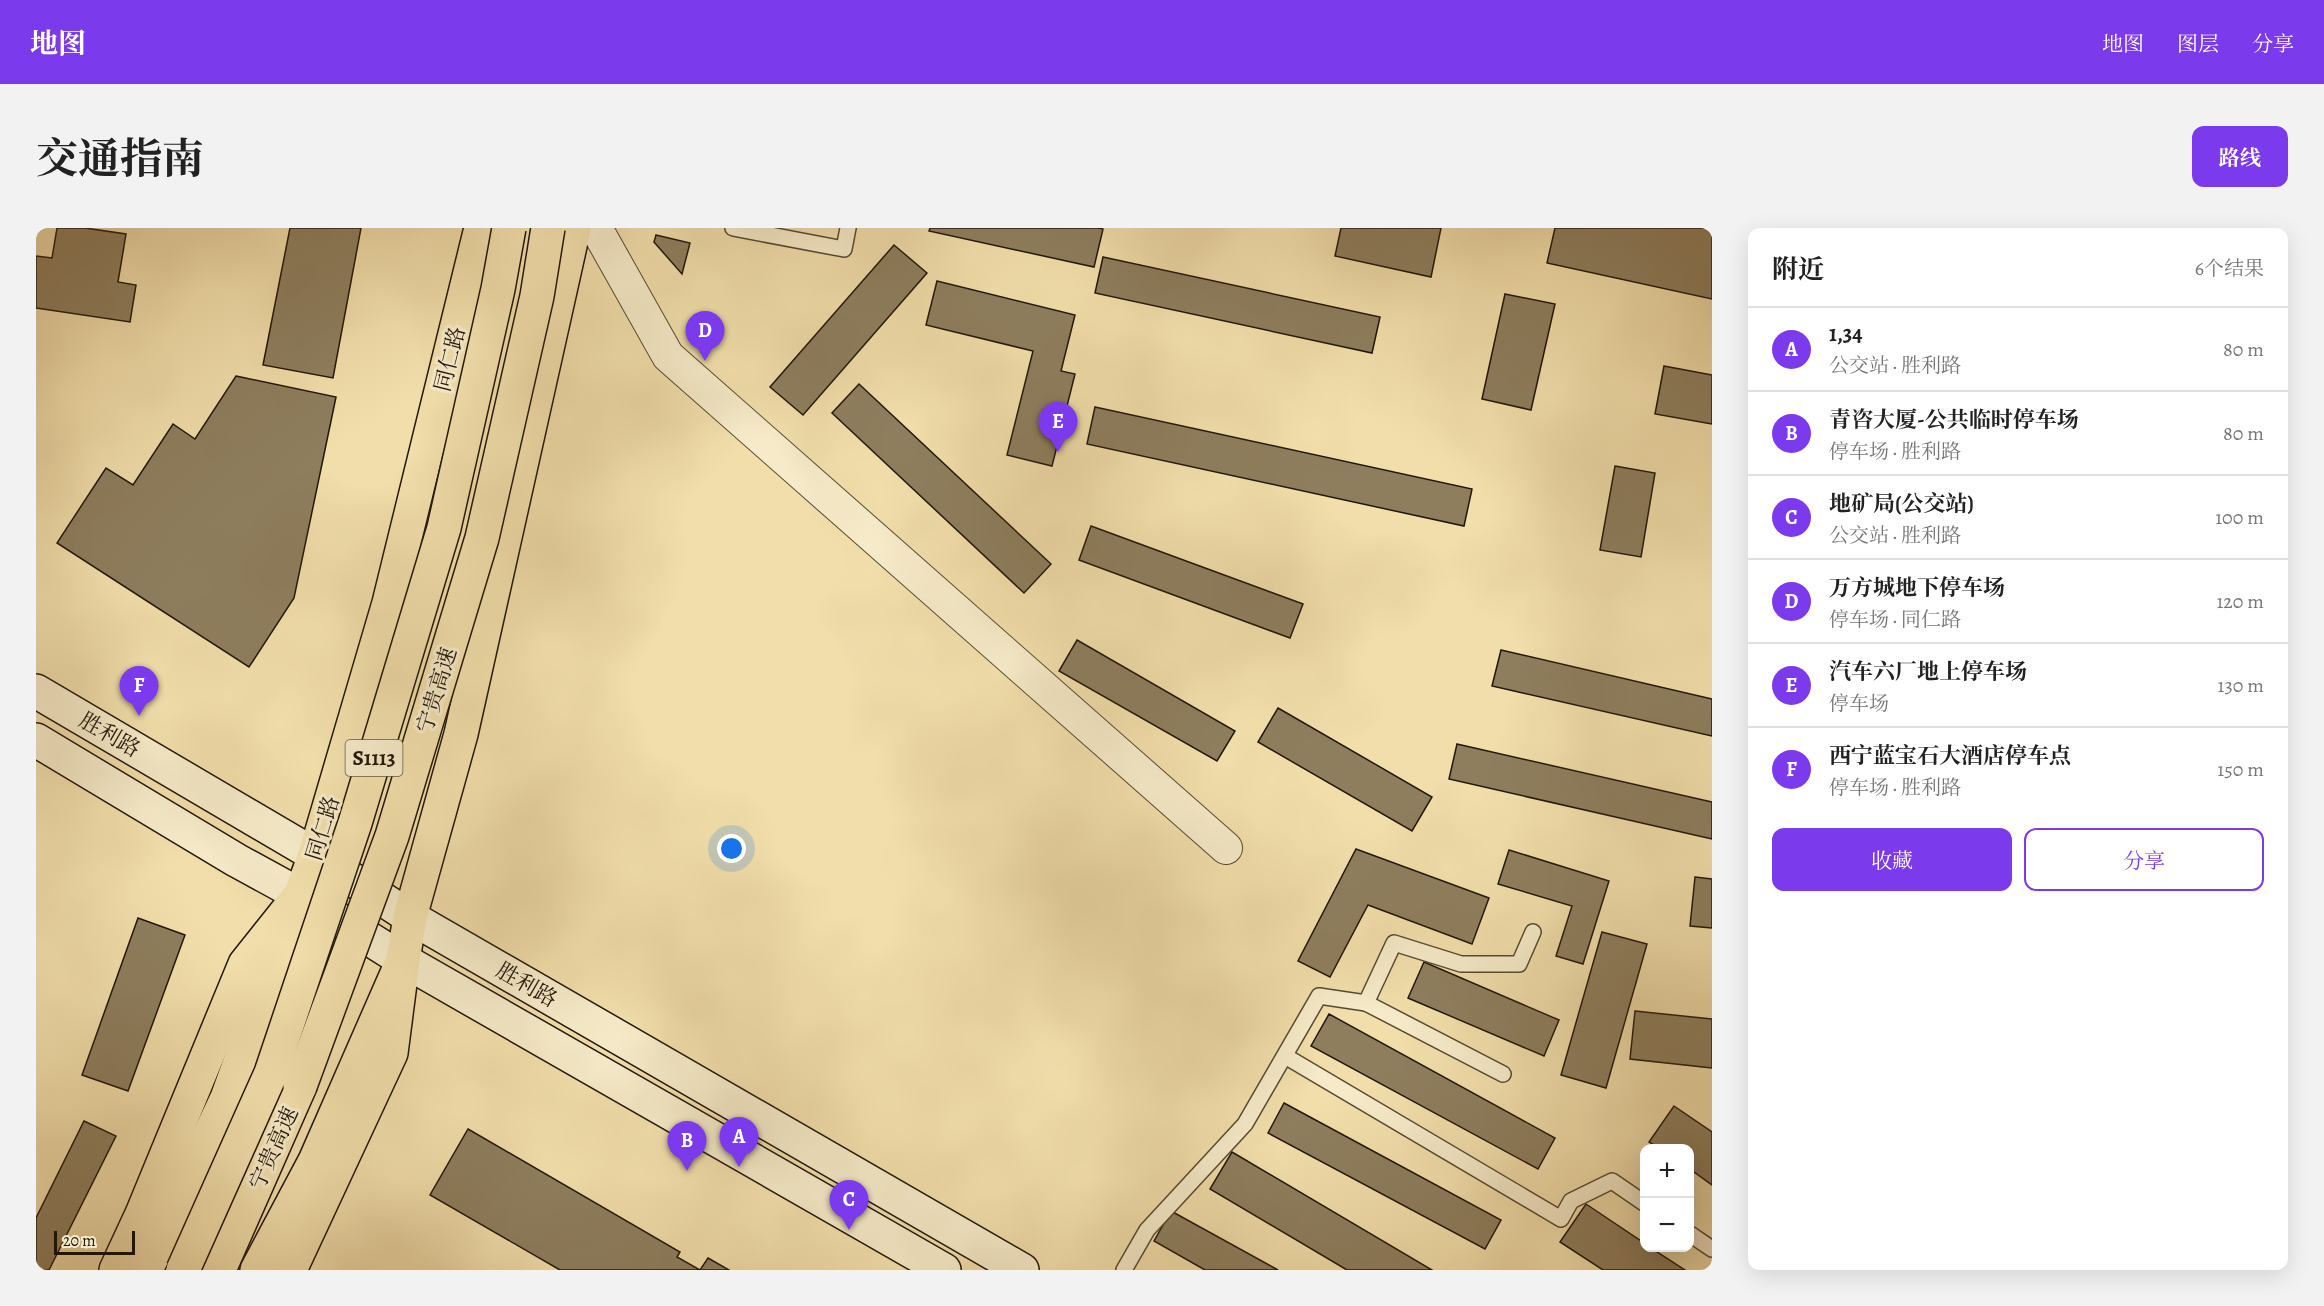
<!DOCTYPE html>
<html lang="zh">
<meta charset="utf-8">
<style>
:root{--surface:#fff;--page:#f2f2f2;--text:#222;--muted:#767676;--line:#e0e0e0;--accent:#7c3aed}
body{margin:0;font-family:Alegreya,"Noto Serif SC",serif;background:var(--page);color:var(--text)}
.controls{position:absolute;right:18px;bottom:18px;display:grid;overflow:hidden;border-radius:12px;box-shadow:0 6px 24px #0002}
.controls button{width:54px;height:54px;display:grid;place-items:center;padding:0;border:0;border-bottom:2px solid var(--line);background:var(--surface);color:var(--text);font:30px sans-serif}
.scale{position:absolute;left:18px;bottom:15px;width:81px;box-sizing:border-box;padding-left:6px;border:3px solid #22170b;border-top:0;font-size:16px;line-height:21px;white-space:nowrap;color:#22170b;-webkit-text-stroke:4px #f6eac8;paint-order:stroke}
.you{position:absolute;left:696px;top:621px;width:21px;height:21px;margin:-15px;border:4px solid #fff;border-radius:50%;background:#1a73e8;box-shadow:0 0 0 9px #1a73e833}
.badge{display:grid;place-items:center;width:39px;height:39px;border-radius:50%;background:var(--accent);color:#fff;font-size:20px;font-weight:700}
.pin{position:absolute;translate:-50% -50px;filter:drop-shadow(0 2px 3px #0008)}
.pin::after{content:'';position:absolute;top:32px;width:21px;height:18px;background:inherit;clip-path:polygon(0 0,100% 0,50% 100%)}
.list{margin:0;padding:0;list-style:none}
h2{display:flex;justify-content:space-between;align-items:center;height:78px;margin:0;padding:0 24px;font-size:26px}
h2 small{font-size:20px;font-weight:400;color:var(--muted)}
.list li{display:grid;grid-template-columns:39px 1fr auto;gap:18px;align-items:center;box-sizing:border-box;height:84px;padding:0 24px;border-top:2px solid var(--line)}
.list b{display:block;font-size:22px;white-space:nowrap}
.list p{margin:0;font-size:20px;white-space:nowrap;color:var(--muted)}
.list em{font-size:20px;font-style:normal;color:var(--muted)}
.actions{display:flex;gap:12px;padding:18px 24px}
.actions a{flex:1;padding:14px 0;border:2px solid var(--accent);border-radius:12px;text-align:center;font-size:21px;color:var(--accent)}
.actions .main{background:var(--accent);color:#fff}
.map{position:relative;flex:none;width:1676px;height:1042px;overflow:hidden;border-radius:12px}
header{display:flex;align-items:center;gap:36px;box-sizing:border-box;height:84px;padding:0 30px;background:var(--accent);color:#fff}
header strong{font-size:28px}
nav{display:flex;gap:33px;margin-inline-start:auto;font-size:21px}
.intro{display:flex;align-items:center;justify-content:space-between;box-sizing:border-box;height:144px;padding:0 36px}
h1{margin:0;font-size:42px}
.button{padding:15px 27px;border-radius:12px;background:var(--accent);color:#fff;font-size:21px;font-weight:700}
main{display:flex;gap:36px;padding:0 36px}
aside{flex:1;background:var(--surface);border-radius:12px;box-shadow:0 6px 24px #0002}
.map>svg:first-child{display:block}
.building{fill:#8e7e5e;stroke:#22170b;stroke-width:1.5}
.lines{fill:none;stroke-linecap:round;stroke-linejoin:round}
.lane-casing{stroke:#564933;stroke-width:18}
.street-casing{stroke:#564933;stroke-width:34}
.secondary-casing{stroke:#22170b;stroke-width:36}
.primary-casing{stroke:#22170b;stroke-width:36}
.highway-casing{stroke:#22170b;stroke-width:36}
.lane{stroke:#f6eac8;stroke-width:15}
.street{stroke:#f6eac8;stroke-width:32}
.secondary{stroke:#f6eac8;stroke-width:33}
.primary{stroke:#f1deab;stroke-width:33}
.highway{stroke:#f1deab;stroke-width:33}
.highway-bridge-casing{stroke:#22170b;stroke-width:36;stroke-linecap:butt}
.highway-bridge{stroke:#f1deab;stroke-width:33}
.labels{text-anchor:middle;stroke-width:6;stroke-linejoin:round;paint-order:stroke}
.shield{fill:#f6eac8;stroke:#625644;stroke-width:1.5}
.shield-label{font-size:21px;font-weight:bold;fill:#22170b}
.street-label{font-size:22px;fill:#22170b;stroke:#f6eac8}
</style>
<header>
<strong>地图</strong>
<nav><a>地图</a><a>图层</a><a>分享</a></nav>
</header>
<div class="intro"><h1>交通指南</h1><a class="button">路线</a></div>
<main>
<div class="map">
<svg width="1676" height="1042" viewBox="0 0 1676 1042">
<rect width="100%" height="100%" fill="#f1deab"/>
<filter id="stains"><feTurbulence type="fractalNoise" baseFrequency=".00333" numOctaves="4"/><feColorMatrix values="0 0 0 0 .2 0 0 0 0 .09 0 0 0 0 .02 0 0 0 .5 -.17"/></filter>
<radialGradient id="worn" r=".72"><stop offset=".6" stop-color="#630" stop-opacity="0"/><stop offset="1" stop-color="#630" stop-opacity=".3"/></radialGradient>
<!-- building -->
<g class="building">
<polygon points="21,0 49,0 90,6 82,54 100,57 94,94 0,80 0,28 16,30"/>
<polygon points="254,0 325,0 297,150 227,137"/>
<polygon points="894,0 1062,0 1067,1 1058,39 893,3"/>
<polygon points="1305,0 1405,0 1395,49 1299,28"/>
<polygon points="1519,0 1676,0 1676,71 1511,35"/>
<polygon points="620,7 654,15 646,46 618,14"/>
<polygon points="858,17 891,45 767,187 734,159"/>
<polygon points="1067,29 1344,89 1336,125 1059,65"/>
<polygon points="901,53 1039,87 1025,143 1039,146 1016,238 971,227 997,123 890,97"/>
<polygon points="1469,66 1519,76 1495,182 1446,171"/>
<polygon points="1628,138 1676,147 1676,196 1619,186"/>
<polygon points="200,148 300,169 258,370 213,439 21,315 70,240 97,257 137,196 159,211"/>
<polygon points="823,156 1015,336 988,365 796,185"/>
<polygon points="1059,179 1436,261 1428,298 1051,216"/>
<polygon points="1579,238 1619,245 1605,329 1564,322"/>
<polygon points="1055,298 1267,376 1254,410 1043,332"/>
<polygon points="1041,412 1199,503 1181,533 1023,443"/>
<polygon points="1465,422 1676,471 1676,508 1456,458"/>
<polygon points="1242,480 1396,569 1376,603 1222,514"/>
<polygon points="1421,516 1676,574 1676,611 1413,551"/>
<polygon points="1320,621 1453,670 1436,716 1332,677 1294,749 1262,733"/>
<polygon points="1473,622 1573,653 1547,736 1520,728 1536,678 1462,656"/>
<polygon points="1659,649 1676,651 1676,700 1654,698"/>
<polygon points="102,690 149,707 92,863 46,847"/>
<polygon points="1566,704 1611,716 1570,860 1525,847"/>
<polygon points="1388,734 1523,792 1508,828 1372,770"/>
<polygon points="1599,783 1676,791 1676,840 1594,831"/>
<polygon points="1293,786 1519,910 1502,941 1275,818"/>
<polygon points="1248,875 1465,992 1449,1021 1232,905"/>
<polygon points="1638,878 1676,904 1676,957 1654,941 1654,920 1623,920 1613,914"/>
<polygon points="48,893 80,908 13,1042 0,1042 0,990"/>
<polygon points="432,901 644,1024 641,1029 664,1042 524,1042 394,967"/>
<polygon points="1196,924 1396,1042 1311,1042 1174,961"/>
<polygon points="1550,976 1608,1015 1608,1020 1615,1020 1649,1042 1567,1042 1524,1014"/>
<polygon points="1135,983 1242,1042 1169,1042 1118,1013"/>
<polygon points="672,1030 693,1042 664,1042"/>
</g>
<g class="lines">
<defs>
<g id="lane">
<polyline points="697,0 808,21 812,0"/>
<polyline points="1249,828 1525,991 1535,973 1576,953 1608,975"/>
<polyline points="1467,846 1330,775 1358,715 1425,736 1483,736 1497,704"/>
<polyline points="1654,1006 1676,1021"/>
<polyline points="1088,1042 1111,1002 1209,896 1283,768 1330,775"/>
</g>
<polyline id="street" points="560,0 632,128 1190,620"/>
<g id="secondary">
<polyline points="0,463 279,627 374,689 986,1042"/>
<polyline points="0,512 200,632 264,667 367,732 908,1042"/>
</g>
<g id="primary">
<polyline points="110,1042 191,870 279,627 353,375 445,0"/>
<polyline points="221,1042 279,933 367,732 374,689 425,506 538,0"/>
</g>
<g id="highway">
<polyline points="80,1042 106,986 209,736 264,667"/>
<polyline points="183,1042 264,858"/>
<polyline points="254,1042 355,825 367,732"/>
</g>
</defs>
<!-- lane casing -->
<use href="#lane" class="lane-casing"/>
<!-- street casing -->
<use href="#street" class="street-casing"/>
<!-- secondary casing -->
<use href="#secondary" class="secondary-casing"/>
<!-- primary casing -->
<use href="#primary" class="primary-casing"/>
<!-- highway casing -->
<use href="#highway" class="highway-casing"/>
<!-- lane -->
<use href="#lane" class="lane"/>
<!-- street -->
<use href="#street" class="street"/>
<!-- secondary -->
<use href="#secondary" class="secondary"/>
<!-- primary -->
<use href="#primary" class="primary"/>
<!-- highway -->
<use href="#highway" class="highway"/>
<defs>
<g id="highway-bridge">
<polyline points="264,858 356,608 446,310 501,68 512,0"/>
<polyline points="147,1042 235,845 319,595 408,300 462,61 473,0"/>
</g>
</defs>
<!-- highway-bridge casing -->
<use href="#highway-bridge" class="highway-bridge-casing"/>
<!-- highway-bridge -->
<use href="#highway-bridge" class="highway-bridge"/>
</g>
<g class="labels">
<!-- shield labels -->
<rect class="shield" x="309.5" y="512" width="57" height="36" rx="4.5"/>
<g class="shield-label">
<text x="338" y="537">S1113</text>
</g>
<!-- street labels -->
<g class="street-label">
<text transform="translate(413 131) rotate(-76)" y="8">同仁路</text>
<text transform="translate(400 462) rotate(-73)" y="8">宁贵高速</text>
<text transform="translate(74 506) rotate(30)" y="8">胜利路</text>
<text transform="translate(286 600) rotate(-73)" y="8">同仁路</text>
<text transform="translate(491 756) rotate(30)" y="8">胜利路</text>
<text transform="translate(237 920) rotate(-66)" y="8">宁贵高速</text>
</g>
</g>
<rect width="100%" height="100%" filter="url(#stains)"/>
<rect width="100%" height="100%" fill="url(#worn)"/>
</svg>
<div class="controls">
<button>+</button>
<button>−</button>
</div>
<div class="scale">20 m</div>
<div class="you"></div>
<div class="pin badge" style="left:703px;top:939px">A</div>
<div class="pin badge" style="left:651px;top:943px">B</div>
<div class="pin badge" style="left:813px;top:1002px">C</div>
<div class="pin badge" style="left:669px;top:133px">D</div>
<div class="pin badge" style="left:1022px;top:224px">E</div>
<div class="pin badge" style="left:103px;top:488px">F</div>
</div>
<aside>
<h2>附近<small>6个结果</small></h2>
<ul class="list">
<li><span class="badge">A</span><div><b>1,34</b><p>公交站 · 胜利路</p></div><em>80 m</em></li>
<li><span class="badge">B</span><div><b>青咨大厦-公共临时停车场</b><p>停车场 · 胜利路</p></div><em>80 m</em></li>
<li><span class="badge">C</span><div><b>地矿局(公交站)</b><p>公交站 · 胜利路</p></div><em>100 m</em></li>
<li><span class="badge">D</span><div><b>万方城地下停车场</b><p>停车场 · 同仁路</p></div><em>120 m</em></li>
<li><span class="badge">E</span><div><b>汽车六厂地上停车场</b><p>停车场</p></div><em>130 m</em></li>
<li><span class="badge">F</span><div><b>西宁蓝宝石大酒店停车点</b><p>停车场 · 胜利路</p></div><em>150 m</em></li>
</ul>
<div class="actions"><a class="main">收藏</a><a>分享</a></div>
</aside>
</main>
